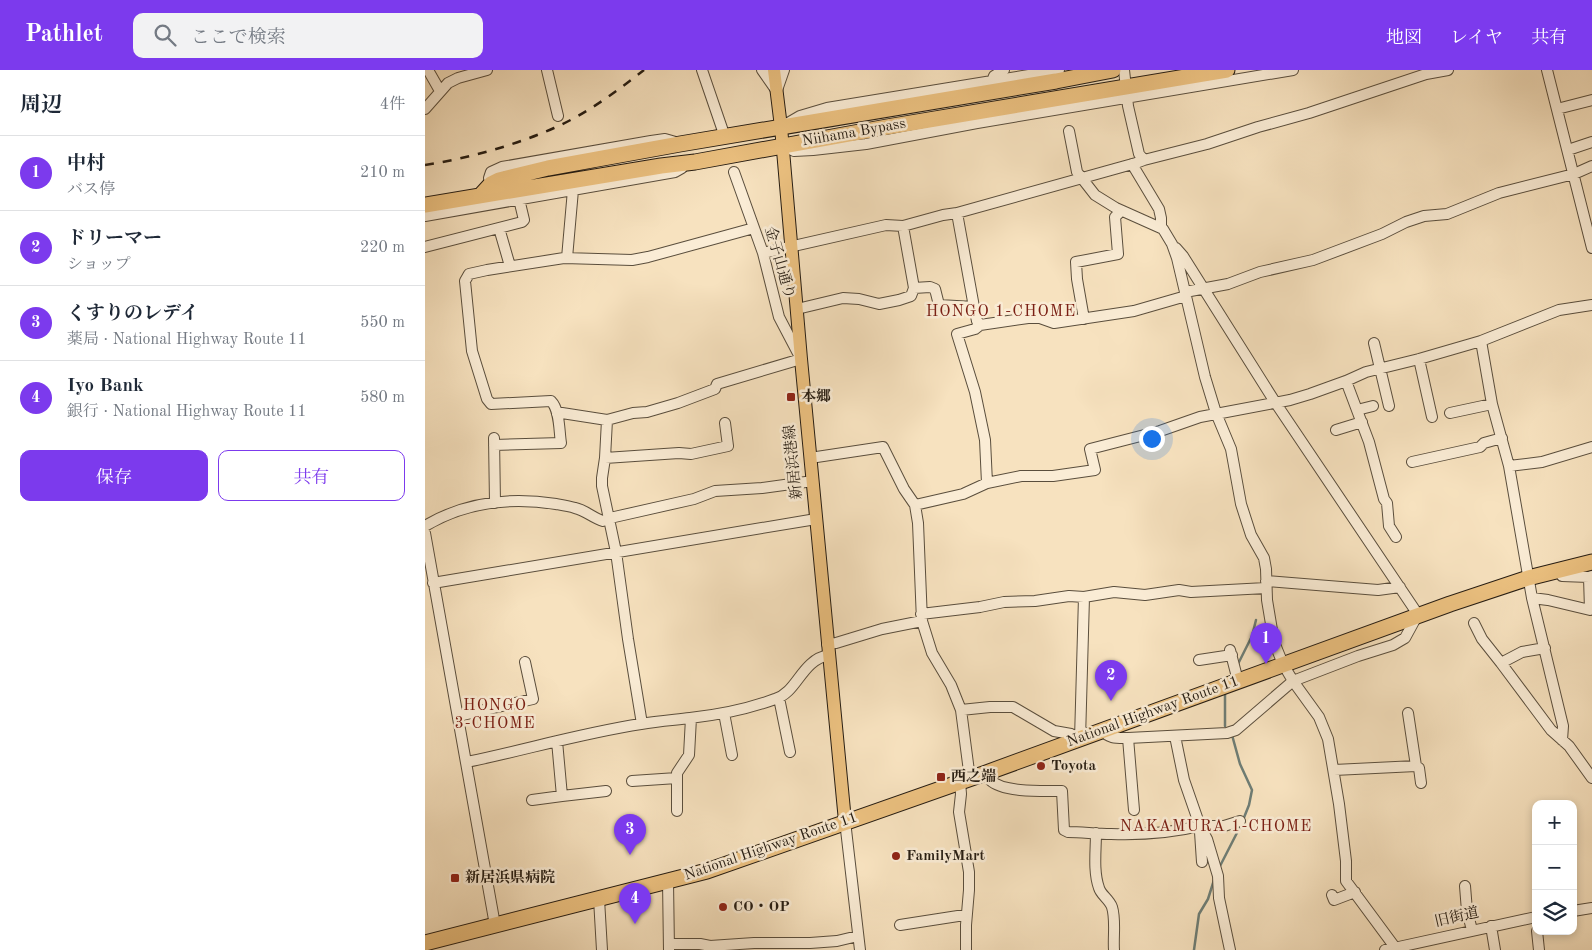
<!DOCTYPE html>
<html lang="ja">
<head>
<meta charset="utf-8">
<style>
	:root { --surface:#fff; --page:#f2f2f3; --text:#1f2937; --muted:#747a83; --line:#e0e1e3; --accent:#7c3aed }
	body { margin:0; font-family:"Old Standard TT","Noto Serif JP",serif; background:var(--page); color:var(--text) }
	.controls { position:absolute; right:15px; bottom:15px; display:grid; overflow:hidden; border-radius:10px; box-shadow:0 2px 8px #0003 }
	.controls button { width:45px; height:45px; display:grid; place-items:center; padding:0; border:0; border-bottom:1px solid var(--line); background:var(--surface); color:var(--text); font:25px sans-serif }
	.you { position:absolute; left:726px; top:368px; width:18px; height:18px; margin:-12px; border:4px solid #fff; border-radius:50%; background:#1a73e8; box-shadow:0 0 0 8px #1a73e833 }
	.badge { display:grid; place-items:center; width:32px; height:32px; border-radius:50%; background:var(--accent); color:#fff; font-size:16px; font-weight:700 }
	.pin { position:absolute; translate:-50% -41px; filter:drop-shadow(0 1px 2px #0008) }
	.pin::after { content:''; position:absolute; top:26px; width:18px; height:15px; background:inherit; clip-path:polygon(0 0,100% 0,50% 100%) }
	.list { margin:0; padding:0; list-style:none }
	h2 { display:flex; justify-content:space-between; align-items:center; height:65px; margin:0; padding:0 20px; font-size:21px }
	h2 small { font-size:16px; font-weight:400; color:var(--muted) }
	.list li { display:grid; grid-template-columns:32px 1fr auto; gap:15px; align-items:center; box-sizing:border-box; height:75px; padding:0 20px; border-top:1px solid var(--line) }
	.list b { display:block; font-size:19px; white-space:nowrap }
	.list p { margin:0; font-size:16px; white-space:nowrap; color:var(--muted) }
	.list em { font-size:16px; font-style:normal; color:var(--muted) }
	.actions { display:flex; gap:10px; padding:15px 20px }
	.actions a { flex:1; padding:11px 0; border:1px solid var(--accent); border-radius:10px; text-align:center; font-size:18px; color:var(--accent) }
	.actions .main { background:var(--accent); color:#fff }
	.icon { flex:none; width:28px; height:28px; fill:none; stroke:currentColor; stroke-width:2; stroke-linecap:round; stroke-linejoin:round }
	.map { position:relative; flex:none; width:1167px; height:880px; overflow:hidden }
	header { display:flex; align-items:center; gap:30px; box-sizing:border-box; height:70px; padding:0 25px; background:var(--accent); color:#fff }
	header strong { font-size:24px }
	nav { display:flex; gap:28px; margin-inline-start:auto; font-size:18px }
	.search { width:350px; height:45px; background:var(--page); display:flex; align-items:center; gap:12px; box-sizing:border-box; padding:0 18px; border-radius:10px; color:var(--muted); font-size:19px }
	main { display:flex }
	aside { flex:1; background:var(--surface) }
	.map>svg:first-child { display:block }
</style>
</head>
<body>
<header>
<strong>Pathlet</strong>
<div class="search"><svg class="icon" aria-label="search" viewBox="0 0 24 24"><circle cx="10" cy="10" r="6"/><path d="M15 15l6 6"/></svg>ここで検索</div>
<nav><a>地図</a><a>レイヤ</a><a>共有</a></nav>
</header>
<main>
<aside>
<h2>周辺<small>4件</small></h2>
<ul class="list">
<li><span class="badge">1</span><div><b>中村</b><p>バス停</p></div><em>210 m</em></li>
<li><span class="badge">2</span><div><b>ドリーマー</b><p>ショップ</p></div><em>220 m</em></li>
<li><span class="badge">3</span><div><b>くすりのレデイ</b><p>薬局 · National Highway Route 11</p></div><em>550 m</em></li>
<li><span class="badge">4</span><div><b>Iyo Bank</b><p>銀行 · National Highway Route 11</p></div><em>580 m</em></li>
</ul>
<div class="actions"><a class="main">保存</a><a>共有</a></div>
</aside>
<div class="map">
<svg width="1167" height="880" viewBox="0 0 1167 880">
	<rect width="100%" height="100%" fill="#f7e2bf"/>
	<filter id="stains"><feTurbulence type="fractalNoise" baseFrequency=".004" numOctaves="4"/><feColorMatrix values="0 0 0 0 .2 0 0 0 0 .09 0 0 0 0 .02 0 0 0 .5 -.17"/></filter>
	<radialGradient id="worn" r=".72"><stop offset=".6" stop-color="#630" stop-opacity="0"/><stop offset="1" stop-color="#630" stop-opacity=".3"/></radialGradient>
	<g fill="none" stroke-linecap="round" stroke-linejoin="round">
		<path stroke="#6e7d75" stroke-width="2.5" d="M 812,596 L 827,566 L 831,550
			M 800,624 L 800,656
			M 807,665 L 815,694 L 827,720 L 824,735 L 818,750
			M 794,798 L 816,755
			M 769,880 L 774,844 L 783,829 L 789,810"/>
		<g stroke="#5a4e3d" stroke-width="12">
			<path id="minor" d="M 3,0 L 15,21
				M 122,0 L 133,46
				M 277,0 L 300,67
				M 337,0 L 351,20
				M 699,0 L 703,36 L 714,84 L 719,90
				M 1122,0 L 1167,178
				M 567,11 L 634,0
				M 352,20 L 359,0
				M 0,39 L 23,13 L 33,8 L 62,0
				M 1132,39 L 1167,30
				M 363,53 L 375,46 L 402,38 L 567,11 L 569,6 L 579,0
				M 644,61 L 652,102 L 670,125 L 691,138 L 738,159 L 747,174 L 752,188 L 760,222 L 803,214 L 835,202 L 888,190 L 957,164 L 981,152 L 999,146 L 1022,144 L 1074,123 L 1149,104 L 1167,96
				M 363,78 L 369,81 L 388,80 L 441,74 L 552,53 L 868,0
				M 1143,80 L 1167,72
				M 707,94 L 734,139 L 736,148 L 736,158
				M 66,114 L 64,108 L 66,102 L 77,97 L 226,71 L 240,69 L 254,73
				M 532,143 L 549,237 L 552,251 L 555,255 L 550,259 L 532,264 L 550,322 L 560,370 L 562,413
				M 0,146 L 250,102 L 257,98
				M 74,158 L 85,196
				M 0,177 L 97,152 L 99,150 L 94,129
				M 751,178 L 758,186 L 850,332 L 994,546
				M 338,183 L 461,155 L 478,156 L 518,145 L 532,143 L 711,93 L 719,90 L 782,74 L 833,57 L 884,43 L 1001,4 L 1023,0
				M 142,188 L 148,120
				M 489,218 L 505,217 L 510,219 L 514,235 L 549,237
				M 760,222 L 780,307 L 791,343 L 806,379 L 816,434 L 826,465 L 839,488 L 841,499 L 842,530 L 849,572 L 858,594 L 868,611 L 894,647 L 903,669 L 914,734 L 921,791 L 921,811 L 972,880
				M 372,239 L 418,228 L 434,229 L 454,234 L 474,230 L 486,226 L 489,218 L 478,156
				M 659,249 L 652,209 L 651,192 L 693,184 L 690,147 L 696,141
				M 555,255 L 603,248 L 615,248 L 629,253 L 709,241 L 761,226
				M 1056,271 L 1067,334 L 1084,396 L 1107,528 L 1138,656 L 1137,670
				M 949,273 L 964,336
				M 994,289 L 1007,347
				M 921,311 L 944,372 L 959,429 L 962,433 L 964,456 L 971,467
				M 932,340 L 948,336
				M 1025,343 L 1067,334
				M 132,344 L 137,343 L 182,350 L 208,343 L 222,342 L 253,333 L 290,319 L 292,314 L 376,289 L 354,247 L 338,183 L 309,102
				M 182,350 L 180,388 L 254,383 L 266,384 L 303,376 L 300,353
				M 911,360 L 937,352
				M 69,368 L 70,433
				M 69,375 L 136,373 C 134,361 135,340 126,331 L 66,334 L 62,329 L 47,281 L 40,211 L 44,204 L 62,200 L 139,188 L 207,190 L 223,187 L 329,158
				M 180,388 L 177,408 L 177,416 L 191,482 L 203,569 L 217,654
				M 385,388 L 458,377 L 479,419 L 490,435 L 493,453 L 497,551 L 507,583 L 526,615 L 536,640 L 545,709
				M 987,392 L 1055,377 L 1059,373 L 1077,368
				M 1084,396 L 1117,392 L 1167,377
				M 490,435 L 538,424 L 562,413 L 596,406 L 628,406 L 670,400 L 665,379 L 735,361 L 775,347 L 865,330 L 885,324 L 921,311 L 941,302 L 994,289 L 1056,271 L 1134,240 L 1167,235
				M 0,456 C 40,432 86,427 131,434 C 137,435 144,436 150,438 C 160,440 168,448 178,451 L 185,448 L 269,429 L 290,421 L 337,418 L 388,411
				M 0,463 L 70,855
				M 1134,500 L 1137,506 L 1164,507
				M 841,511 L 953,520 L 975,517
				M 8,513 L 391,449
				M 1107,528 L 1123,530 L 1165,540 L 1164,507 L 1167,506
				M 496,544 L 555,537 L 579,532 L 610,531 L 644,526 L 659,527 L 689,522 L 720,525 L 754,520 L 766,522 L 841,518
				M 1049,553 L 1057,569 L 1076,593 L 1097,582 L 1120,578
				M 402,574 L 411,573 L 457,559 L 497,551
				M 805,580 L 813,611
				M 774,590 L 807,585
				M 1076,593 L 1126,660 L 1144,676 L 1167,708
				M 354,628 L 365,682
				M 536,640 L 565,637 L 588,637 L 629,661 L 646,664 L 655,669 L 659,527
				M 299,643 L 307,685
				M 983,643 L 991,696
				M 33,646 L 108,629 L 100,592
				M 677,660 C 684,669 692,668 703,668 L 802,663 L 811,660 L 868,611 L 933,586 L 968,575 L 980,568 L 992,546
				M 750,666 L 759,710 L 775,756 L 799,756 L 815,751
				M 703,668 L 709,740
				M 132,671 L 137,726 L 181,721
				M 42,692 C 100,680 157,663 216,654 C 232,651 248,650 265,648 C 293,645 323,639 350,629 C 373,622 376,590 404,585
				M 909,700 L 991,696 L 994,698 L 996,713
				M 561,703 C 562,706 563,708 565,710 C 578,723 620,721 637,721 L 639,760 L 643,762 C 657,762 671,764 686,764 C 716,765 746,763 775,756 L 782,769 L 793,806 L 794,828 L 805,880
				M 207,711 L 252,708
				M 535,712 L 536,724 L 534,742 L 544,802 L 544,820 L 541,855 L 541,880
				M 107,730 L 137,726
				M 252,741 L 252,703 L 264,685 L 266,648
				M 420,751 L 435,880
				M 775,762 L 777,792
				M 671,763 C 671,780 668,801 674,818 C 676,825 684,829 687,837 C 691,850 688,866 689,880
				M 243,811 L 244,880
				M 1040,816 L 1042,841 L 1047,860
				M 907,825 L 909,830 L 930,822
				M 174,829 L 177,880
				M 1148,841 L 1167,838
				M 475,855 L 533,846 L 541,846
				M 1066,856 L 1070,880
				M 1112,861 L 1114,880
				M 244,874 L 275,874 L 285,876 L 329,873 L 385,873 L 412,871 L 433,866
				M 960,880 L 1111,847"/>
		</g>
		<g stroke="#251c12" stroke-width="14">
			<path id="major" d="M 349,0 L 356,57 L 376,289 L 420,751"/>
		</g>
		<g stroke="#251c12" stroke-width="17">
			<path id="highway" d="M 55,126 L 66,114 L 74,110 L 123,98 L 255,74 L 631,11 L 688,0
				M 0,135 L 236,96 L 270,92 L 462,57 L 802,0
				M 0,873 L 282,801 L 561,703 L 1025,534 L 1103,508 L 1167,492"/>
		</g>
		<use href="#minor" stroke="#faecd5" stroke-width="10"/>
		<use href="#major" stroke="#ecc180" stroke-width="12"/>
		<use href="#highway" stroke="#ecc180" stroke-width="15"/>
		<path stroke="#251c12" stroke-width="2.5" stroke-dasharray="9 9" stroke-linecap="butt" d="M 0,95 C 44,88 88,76 129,58 C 161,44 191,22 219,0"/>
	</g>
	<g fill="#8f2418" stroke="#faecd5" stroke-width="2">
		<rect x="361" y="322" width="10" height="10" rx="2.5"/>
		<circle cx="616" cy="696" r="5"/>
		<rect x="511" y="702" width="10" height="10" rx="2.5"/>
		<circle cx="471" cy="786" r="5"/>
		<rect x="25" y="803" width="10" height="10" rx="2.5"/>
		<circle cx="298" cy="837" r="5"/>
	</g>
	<g text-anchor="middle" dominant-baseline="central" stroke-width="5" stroke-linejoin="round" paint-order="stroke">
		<g font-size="15" fill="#251c12" stroke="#faecd5">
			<text transform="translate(429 63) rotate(-10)">Niihama Bypass</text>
			<text transform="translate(354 193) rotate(74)">金子山通り</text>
			<text transform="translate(369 392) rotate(-96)">新居浜港線</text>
			<text transform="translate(728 642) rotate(-20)">National Highway Route 11</text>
			<text transform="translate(346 777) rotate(-19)">National Highway Route 11</text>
			<text transform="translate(1032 848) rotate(-13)">旧街道</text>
		</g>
		<g font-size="15" font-weight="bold" fill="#251c12" stroke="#faecd5" text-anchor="start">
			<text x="376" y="327">本郷</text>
			<text x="626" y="696">Toyota</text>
			<text x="526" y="707">西之端</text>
			<text x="481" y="786">FamilyMart</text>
			<text x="40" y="808">新居浜県病院</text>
			<text x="308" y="837">CO・OP</text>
		</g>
		<g font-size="16" letter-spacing="1" fill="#7a1f14" stroke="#faecd5">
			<text x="576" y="242">HONGO 1-CHOME</text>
			<text x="70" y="636">HONGO<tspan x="70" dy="18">3-CHOME</tspan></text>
			<text x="791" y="757">NAKAMURA 1-CHOME</text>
		</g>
	</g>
	<rect width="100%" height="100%" filter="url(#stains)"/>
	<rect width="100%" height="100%" fill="url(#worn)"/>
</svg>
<div class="controls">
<button>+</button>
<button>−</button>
<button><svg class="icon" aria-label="layers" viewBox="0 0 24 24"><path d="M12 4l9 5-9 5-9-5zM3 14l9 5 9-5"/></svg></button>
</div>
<div class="you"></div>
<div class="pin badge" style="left:841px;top:594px">1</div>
<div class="pin badge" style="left:686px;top:631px">2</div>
<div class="pin badge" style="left:205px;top:785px">3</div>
<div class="pin badge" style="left:210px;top:854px">4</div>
</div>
</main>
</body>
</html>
